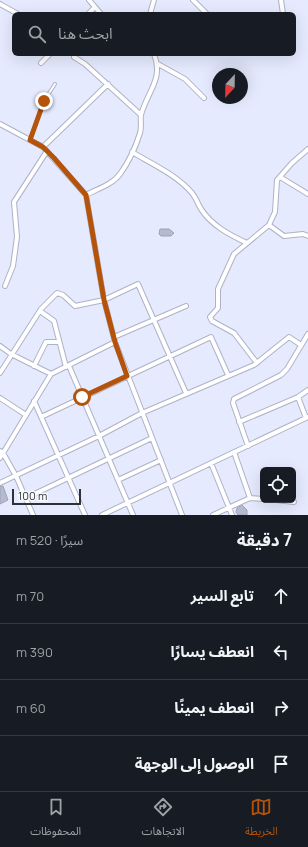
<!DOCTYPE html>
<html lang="ar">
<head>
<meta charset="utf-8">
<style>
	:root { --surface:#171b24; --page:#242831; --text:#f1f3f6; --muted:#9ea1a6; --line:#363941; --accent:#b45309 }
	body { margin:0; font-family:Manrope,"Noto Sans Arabic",sans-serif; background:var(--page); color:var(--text); direction:rtl }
	.controls { position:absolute; right:12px; bottom:12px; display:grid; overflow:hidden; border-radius:6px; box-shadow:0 4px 16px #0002 }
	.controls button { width:36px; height:36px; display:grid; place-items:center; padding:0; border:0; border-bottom:1px solid var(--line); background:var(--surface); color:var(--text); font:20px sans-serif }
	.compass { position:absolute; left:212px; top:68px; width:36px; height:36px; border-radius:50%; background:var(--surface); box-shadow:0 4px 16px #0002; rotate:202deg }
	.scale { position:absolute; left:12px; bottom:10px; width:69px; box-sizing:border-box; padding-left:4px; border:2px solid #2f3139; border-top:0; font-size:11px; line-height:14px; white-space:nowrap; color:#2f3139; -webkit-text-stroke:3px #f6f8fc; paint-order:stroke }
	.stop { position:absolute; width:12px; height:12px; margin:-9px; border:3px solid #b45309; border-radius:50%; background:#fff }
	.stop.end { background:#b45309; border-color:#fff; box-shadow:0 1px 4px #0008 }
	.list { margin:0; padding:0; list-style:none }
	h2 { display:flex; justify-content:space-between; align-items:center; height:52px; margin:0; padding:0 16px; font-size:17px }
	h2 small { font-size:13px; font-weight:400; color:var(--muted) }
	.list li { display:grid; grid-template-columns:26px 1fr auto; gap:12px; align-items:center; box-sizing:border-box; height:56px; padding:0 16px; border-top:1px solid var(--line) }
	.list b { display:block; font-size:15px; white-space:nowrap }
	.list em { font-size:13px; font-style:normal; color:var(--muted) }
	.icon { flex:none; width:22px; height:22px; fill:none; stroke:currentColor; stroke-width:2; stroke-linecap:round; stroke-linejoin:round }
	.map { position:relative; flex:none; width:308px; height:515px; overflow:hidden; direction:ltr }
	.search { position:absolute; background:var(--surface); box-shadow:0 4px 16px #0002; left:12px; right:12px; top:12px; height:44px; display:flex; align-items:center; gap:10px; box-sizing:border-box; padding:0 14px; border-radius:6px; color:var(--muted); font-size:15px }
	.sheet { height:276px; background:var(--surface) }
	nav { display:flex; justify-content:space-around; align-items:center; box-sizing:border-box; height:56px; border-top:1px solid var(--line); background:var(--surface); font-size:11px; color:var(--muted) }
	nav a { display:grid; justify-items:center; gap:2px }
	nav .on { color:var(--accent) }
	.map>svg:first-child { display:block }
</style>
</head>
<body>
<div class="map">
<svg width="308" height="515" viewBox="0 0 308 515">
	<rect width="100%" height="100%" fill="#e5eafe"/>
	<path fill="#b5bace" stroke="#9ea3b6" d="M 160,229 L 169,229 L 174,233 L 171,236 L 161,236 L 159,234 Z
		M 0,486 L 3,486 L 8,500 L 0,504 Z
		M 242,505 L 247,510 L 247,515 L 238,515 L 236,512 L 237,508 Z"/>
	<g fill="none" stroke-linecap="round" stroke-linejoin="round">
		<g stroke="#aeb2c6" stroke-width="4">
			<path id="service" d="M 30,140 L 44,101 L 55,84"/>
		</g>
		<g stroke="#aeb2c6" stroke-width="6">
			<path id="minor" d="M 89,0 L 101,14
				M 193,0 L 207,14
				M 281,0 L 283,14
				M 0,4 L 18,14
				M 88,14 L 95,7
				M 150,14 L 154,0
				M 74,57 L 85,64 L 141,115
				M 41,63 L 50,54
				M 158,64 L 185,79 L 204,98
				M 0,124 L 43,147 L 86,195 L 104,300 L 115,342 L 182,515
				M 43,147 L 108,84
				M 132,152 C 152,164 177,175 192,193 C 196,198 198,204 201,209 C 212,226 230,235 247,243
				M 280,177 L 308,194
				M 86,195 C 97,189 112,185 120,174 C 128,163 136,146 140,133 C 142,127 140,120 141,115 C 147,92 164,79 154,54
				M 269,225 L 284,236 L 303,234 L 308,236
				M 5,286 L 13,266 L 17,237 L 14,202 L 47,151
				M 40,311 L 54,321 L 66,367
				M 114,337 L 186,306
				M 0,346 L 11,354 L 51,374
				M 257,363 L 234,333 L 212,321 L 210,317 L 218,308 L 218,289 L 234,254 L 269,225 L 275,212 L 277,180 L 292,163 L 308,149
				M 34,366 L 46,342 L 59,342
				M 69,366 L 133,515
				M 0,373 L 41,309 L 57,293 L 63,295 L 75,306 L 104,300 L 138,284 L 186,393
				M 298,397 L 306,418
				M 0,398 L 26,415
				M 34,401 L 85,515
				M 41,417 L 211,337 L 228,375
				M 239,422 L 298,397 L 308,390
				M 248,446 L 233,403 L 234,399 L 281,375 L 287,369 L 308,334
				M 0,451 L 3,453 L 16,476 L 33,515
				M 234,452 L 250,498
				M 0,458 L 51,374 L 115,342
				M 211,463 L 232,515
				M 118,480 L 161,460
				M 0,483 L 99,436 L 142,413 L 254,365 L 289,337 L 301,345
				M 26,498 L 152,438
				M 276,500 L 294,502
				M 102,515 L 308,417
				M 213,515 L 250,498 L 263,499"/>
		</g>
		<use href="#service" stroke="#fff" stroke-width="2"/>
		<use href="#minor" stroke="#fff" stroke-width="4"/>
	</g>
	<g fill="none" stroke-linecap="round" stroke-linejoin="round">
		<path stroke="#b45309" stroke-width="5" d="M 44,101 L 30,140 L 43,147 L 54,158 L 86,195 L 104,300 L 115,342 L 127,376 L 82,397"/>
	</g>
</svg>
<div class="controls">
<button><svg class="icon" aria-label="locate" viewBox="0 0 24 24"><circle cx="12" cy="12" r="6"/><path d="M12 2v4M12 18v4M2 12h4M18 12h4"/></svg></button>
</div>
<svg class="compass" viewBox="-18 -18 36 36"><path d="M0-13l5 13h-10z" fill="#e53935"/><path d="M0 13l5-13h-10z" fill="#9ea1a6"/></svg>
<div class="scale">100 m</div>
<div class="stop" style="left:82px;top:397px"></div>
<div class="stop end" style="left:44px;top:101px"></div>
<div class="search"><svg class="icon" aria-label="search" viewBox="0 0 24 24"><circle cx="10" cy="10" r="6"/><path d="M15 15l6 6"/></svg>ابحث هنا</div>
</div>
<section class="sheet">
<h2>7 دقيقة<small>سيرًا · 520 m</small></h2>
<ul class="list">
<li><svg class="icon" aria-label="ahead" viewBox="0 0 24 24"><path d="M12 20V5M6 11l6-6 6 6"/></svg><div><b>تابع السير</b></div><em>70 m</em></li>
<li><svg class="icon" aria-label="left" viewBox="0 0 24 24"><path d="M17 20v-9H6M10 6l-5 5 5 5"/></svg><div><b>انعطف يسارًا</b></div><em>390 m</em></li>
<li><svg class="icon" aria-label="right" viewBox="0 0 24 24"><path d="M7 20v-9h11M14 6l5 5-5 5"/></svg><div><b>انعطف يمينًا</b></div><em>60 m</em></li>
<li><svg class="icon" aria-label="arrive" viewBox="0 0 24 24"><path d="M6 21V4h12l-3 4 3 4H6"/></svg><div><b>الوصول إلى الوجهة</b></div></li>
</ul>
</section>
<nav>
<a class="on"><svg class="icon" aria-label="map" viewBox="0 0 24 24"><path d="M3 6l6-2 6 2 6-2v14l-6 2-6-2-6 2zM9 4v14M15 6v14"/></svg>الخريطة</a>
<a><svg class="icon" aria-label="directions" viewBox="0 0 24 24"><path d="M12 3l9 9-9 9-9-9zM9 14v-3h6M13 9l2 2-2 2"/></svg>الاتجاهات</a>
<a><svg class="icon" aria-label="saved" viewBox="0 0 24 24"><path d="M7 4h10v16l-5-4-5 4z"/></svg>المحفوظات</a>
</nav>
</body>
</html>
